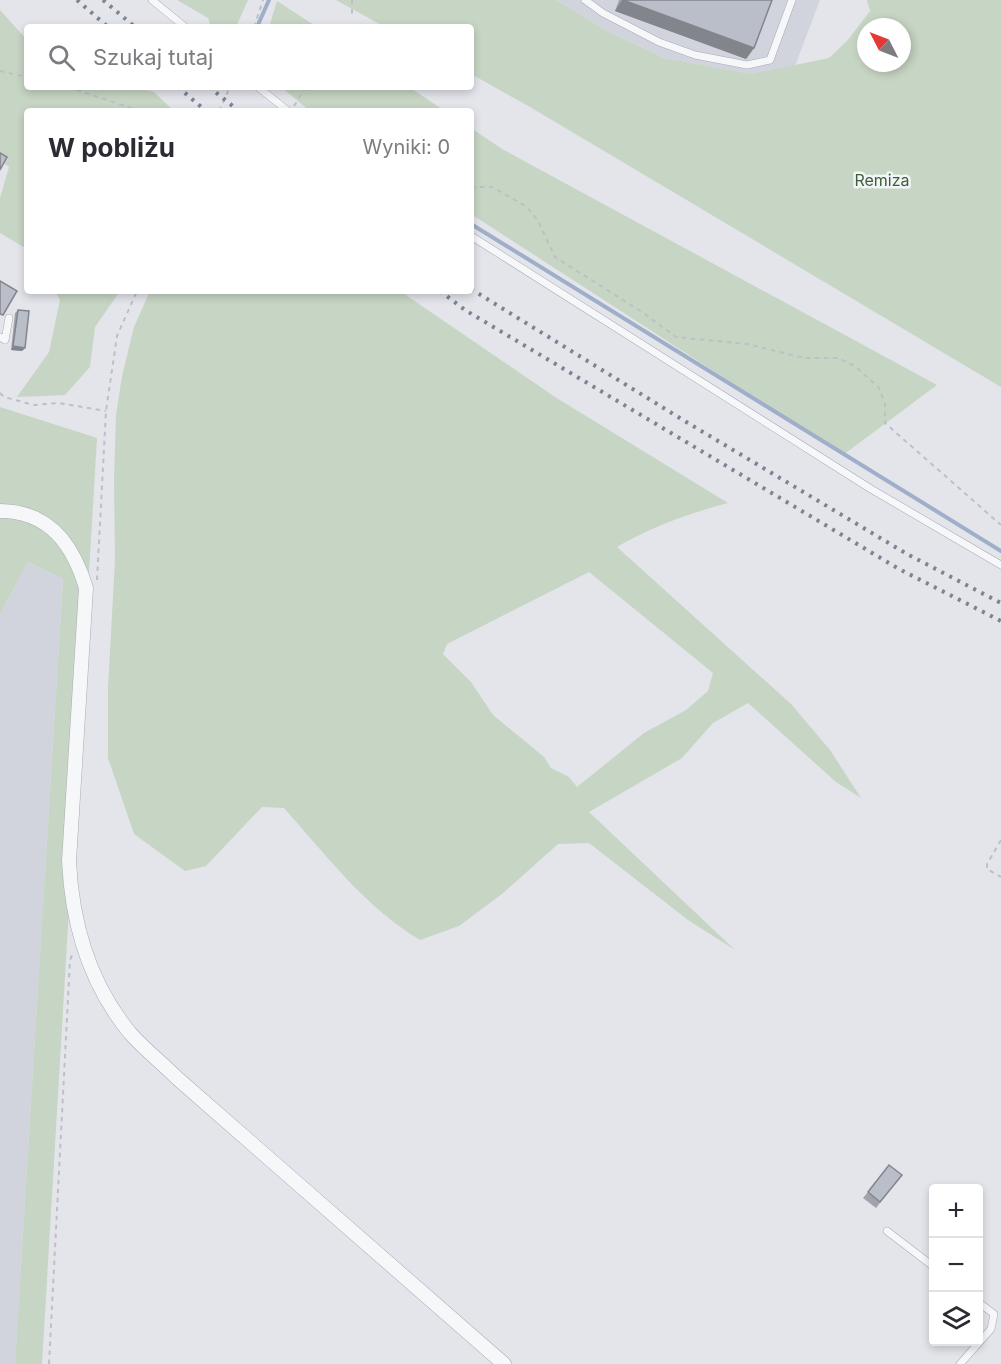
<!DOCTYPE html>
<html lang="pl">
<head>
<meta charset="utf-8">
<style>
	:root { --surface:#fff; --page:#f7f7f7; --text:#2b2b33; --muted:#7c7c81; --line:#e1e1e2 }
	body { margin:0; font-family:Inter,sans-serif; background:var(--page); color:var(--text) }
	.controls { position:absolute; right:18px; bottom:18px; display:grid; overflow:hidden; border-radius:6px; box-shadow:0 3px 9px #0003 }
	.controls button { width:54px; height:54px; display:grid; place-items:center; padding:0; border:0; border-bottom:2px solid var(--line); background:var(--surface); color:var(--text); font:30px sans-serif }
	.compass { position:absolute; left:857px; top:18px; width:54px; height:54px; border-radius:50%; background:var(--surface); box-shadow:0 3px 9px #0003; rotate:312deg }
	.list { margin:0; padding:0; list-style:none }
	h2 { display:flex; justify-content:space-between; align-items:center; height:78px; margin:0; padding:0 24px; font-size:26px }
	h2 small { font-size:20px; font-weight:400; color:var(--muted) }
	.icon { flex:none; width:33px; height:33px; fill:none; stroke:currentColor; stroke-width:2; stroke-linecap:round; stroke-linejoin:round }
	.map { position:relative; flex:none; width:1001px; height:1364px; overflow:hidden }
	.search { position:absolute; background:var(--surface); box-shadow:0 3px 9px #0003; left:24px; top:24px; width:450px; height:66px; display:flex; align-items:center; gap:15px; box-sizing:border-box; padding:0 21px; border-radius:6px; color:var(--muted); font-size:22px }
	.panel { position:absolute; background:var(--surface); box-shadow:0 3px 9px #0003; left:24px; top:108px; width:450px; height:186px; border-radius:6px }
	.map>svg:first-child { display:block }
</style>
</head>
<body>
<div class="map">
<svg width="1001" height="1364" viewBox="0 0 1001 1364">
	<rect width="100%" height="100%" fill="#e3e5eb"/>
	<path fill="#d1d4dd" d="M 556,0 L 820,0 L 795,66 L 751,74 L 664,58 L 607,31 Z
		M 28,562 L 63,579 L 15,1364 L 0,1364 L 0,614 Z"/>
	<path fill="#c7d5c4" fill-rule="evenodd" d="M 177,0 L 248,0 L 236,27 L 211,27 L 208,18 Z
		M 336,0 L 556,0 L 607,31 L 664,58 L 751,74 L 829,58 L 847,41 L 870,11 L 867,0 L 1001,0 L 1001,387 L 530,107 L 471,74 L 471,27 L 385,27 ZM 866,27 L 902,27 L 902,63 L 866,63 Z
		M 277,1 L 317,27 L 269,27 Z
		M 0,10 L 27,40 L 27,87 L 130,87 L 154,92 L 174,111 L 27,111 L 27,249 L 0,233 L 0,198 L 9,167 L 0,161 Z
		M 281,87 L 409,87 L 445,111 L 310,111 Z
		M 471,128 L 502,149 L 937,385 L 843,455 L 471,214 Z
		M 55,291 L 120,291 L 95,327 L 90,367 L 65,395 L 17,397 L 49,352 L 60,300 Z
		M 150,291 L 400,291 L 555,397 L 728,503 C 690,513 651,527 617,547 L 791,704 L 830,750 L 861,798 L 836,782 L 748,703 L 713,723 L 682,758 L 589,812 L 735,950 L 688,920 L 589,843 L 558,844 L 502,894 L 459,926 L 420,940 C 366,908 326,855 284,808 L 262,807 L 206,866 L 185,871 L 134,834 L 108,758 L 108,688 L 115,560 L 114,480 L 116,415 L 122,376 L 134,327 ZM 589,572 L 713,673 L 708,691 L 686,710 L 644,733 L 577,787 L 569,777 L 551,768 L 544,757 L 493,715 L 471,682 L 443,654 L 447,644 Z
		M 0,407 L 97,438 L 42,1364 L 15,1364 L 63,579 L 28,562 L 0,614 Z"/>
	<g fill="none" stroke-linecap="round" stroke-linejoin="round">
		<path stroke="#9fafca" stroke-width="4" d="M 257,27 L 269,0
			M 471,224 L 1001,551"/>
		<g stroke="#a8abb5" stroke-width="8">
			<path id="service" d="M 152,0 L 185,27
				M 585,0 L 603,13 L 659,42 L 695,55 L 747,65 L 770,60 L 792,0
				M 258,87 L 288,111
				M 471,236 L 871,489 L 1001,565
				M 0,337 L 5,340 L 9,318
				M 887,1231 L 934,1267
				M 960,1364 L 991,1329 L 994,1314 L 978,1302"/>
		</g>
		<g stroke="#a8abb5" stroke-width="15">
			<path id="minor" d="M 0,511 C 49,511 73,544 86,588 L 69,861 C 72,925 89,983 130,1033 C 144,1049 162,1063 177,1078 L 504,1364"/>
		</g>
		<path stroke="#bdc0c6" stroke-width="2" stroke-dasharray="4.5 4.5" stroke-linecap="butt" d="M 352,0 L 352,15
			M 254,27 L 263,0
			M 0,71 L 27,77
			M 68,87 L 140,111
			M 294,106 L 306,87
			M 219,111 L 230,87
			M 471,187 L 492,187 L 527,207 L 538,221 L 555,257 L 642,312 L 676,337 L 747,344 L 804,358 L 838,358 L 855,366 L 879,388 L 885,404 L 885,423 L 1001,525
			M 0,393 L 4,397 L 34,405 L 59,403 L 106,411
			M 97,580 L 106,411 L 117,336 L 137,291
			M 1001,840 L 987,864 L 987,869 L 1001,877
			M 49,1364 L 70,960 L 73,953"/>
		<use href="#service" stroke="#f6f7f9" stroke-width="7"/>
		<use href="#minor" stroke="#f6f7f9" stroke-width="14"/>
		<path stroke="#7c8395" stroke-width="4" stroke-dasharray="3 6" stroke-linecap="butt" d="M 77,0 L 108,27
			M 103,0 L 135,27
			M 178,87 L 206,111
			M 209,87 L 239,111
			M 471,289 L 683,420 L 907,554 L 1001,603
			M 440,291 L 465,310 L 899,569 L 1001,621"/>
	</g>
	<path fill="#a0a3ac" d="M 619,0 L 772,0 L 754,48 L 746,59 L 615,11 Z
		M 18,310 L 25,348 L 22,351 L 11,350 L 15,313 Z
		M 897,1181 L 876,1208 L 863,1198 L 868,1192 Z"/>
	<path fill="#82858c" d="M 622,0 L 754,48 L 746,59 L 615,11 Z
		M 13,346 L 25,348 L 22,351 L 11,350 Z"/>
	<path fill="#babec8" stroke="#82858c" stroke-width="1.5" d="M 623,0 L 772,0 L 754,48 Z
		M 0,153 L 7,157 L 0,170 Z
		M 0,281 L 17,291 L 3,315 L 0,314 Z
		M 18,310 L 29,311 L 25,348 L 13,346 Z
		M 889,1165 L 902,1175 L 880,1202 L 868,1192 Z"/>
	<g text-anchor="middle" dominant-baseline="central" stroke-width="5" stroke-linejoin="round" paint-order="stroke">
		<g font-size="16" fill="#3c5f38" stroke="#f3f5f8">
			<text x="882" y="180">Remiza</text>
		</g>
	</g>
</svg>
<div class="controls">
<button>+</button>
<button>−</button>
<button><svg class="icon" aria-label="layers" viewBox="0 0 24 24"><path d="M12 4l9 5-9 5-9-5zM3 14l9 5 9-5"/></svg></button>
</div>
<svg class="compass" viewBox="-18 -18 36 36"><path d="M0-13l5 13h-10z" fill="#e53935"/><path d="M0 13l5-13h-10z" fill="#7c7c81"/></svg>
<div class="search"><svg class="icon" aria-label="search" viewBox="0 0 24 24"><circle cx="10" cy="10" r="6"/><path d="M15 15l6 6"/></svg>Szukaj tutaj</div>
<section class="panel">
<h2>W pobliżu<small>Wyniki: 0</small></h2>
<ul class="list">
</ul>
</section>
</div>
</body>
</html>
